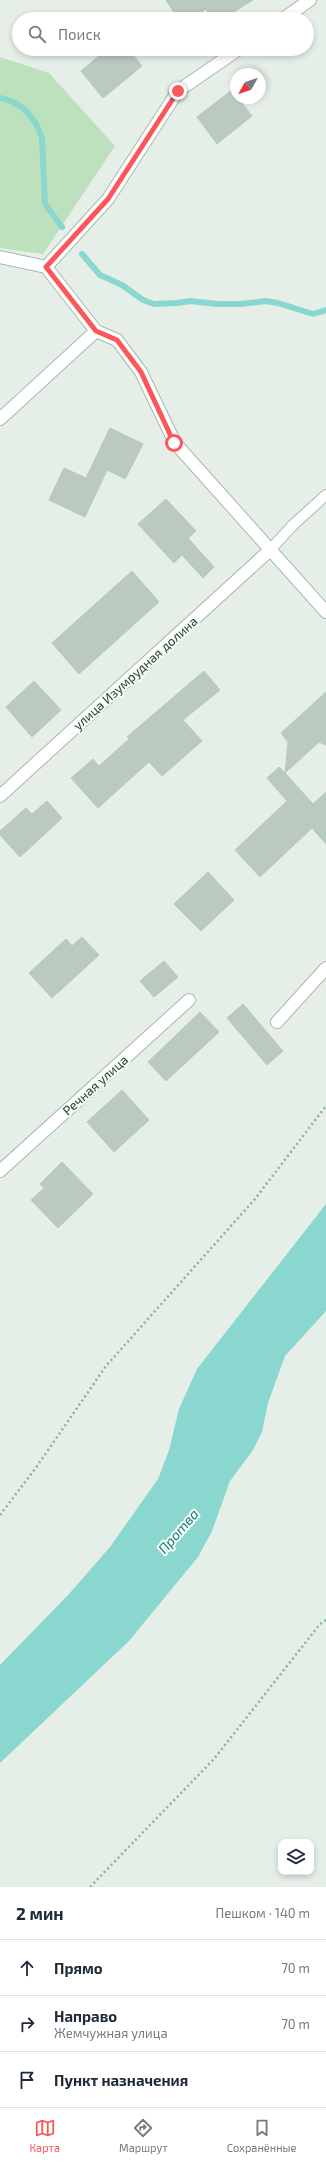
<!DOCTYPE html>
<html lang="ru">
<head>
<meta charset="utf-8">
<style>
	:root { --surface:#fff; --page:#f2f2f3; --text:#1f2937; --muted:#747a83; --line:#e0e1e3; --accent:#fb575a }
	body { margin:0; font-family:"Exo 2",sans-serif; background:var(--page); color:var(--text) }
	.controls { position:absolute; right:12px; bottom:12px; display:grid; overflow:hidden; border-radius:8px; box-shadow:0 2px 6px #0003 }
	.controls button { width:36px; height:36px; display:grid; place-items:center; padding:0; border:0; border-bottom:1px solid var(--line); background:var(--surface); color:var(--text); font:20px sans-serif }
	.compass { position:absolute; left:230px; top:68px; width:36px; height:36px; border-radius:50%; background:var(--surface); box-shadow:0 2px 6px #0003; rotate:230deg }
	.stop { position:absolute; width:12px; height:12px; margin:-9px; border:3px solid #fb575a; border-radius:50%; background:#fff }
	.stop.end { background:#fb575a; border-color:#fff; box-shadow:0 1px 4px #0008 }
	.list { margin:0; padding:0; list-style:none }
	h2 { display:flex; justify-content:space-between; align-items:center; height:52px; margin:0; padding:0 16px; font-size:17px }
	h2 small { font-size:13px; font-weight:400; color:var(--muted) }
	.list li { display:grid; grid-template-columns:26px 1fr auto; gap:12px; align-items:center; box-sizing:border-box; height:56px; padding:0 16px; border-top:1px solid var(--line) }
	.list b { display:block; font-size:15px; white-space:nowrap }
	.list p { margin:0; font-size:13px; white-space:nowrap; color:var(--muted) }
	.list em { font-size:13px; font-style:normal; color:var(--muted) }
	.icon { flex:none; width:22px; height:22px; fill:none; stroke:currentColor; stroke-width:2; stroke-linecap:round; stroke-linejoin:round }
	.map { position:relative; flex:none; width:326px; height:1887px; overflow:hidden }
	.search { position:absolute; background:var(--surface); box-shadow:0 2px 6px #0003; left:12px; right:12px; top:12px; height:44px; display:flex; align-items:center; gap:10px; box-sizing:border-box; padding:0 14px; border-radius:22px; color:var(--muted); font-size:15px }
	.sheet { height:220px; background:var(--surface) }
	nav { display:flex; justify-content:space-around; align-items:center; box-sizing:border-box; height:56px; border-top:1px solid var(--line); background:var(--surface); font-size:11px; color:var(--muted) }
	nav a { display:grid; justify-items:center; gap:2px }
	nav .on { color:var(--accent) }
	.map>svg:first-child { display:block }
</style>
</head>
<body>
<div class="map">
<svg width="326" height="1887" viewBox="0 0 326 1887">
	<rect width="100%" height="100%" fill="#e5efe8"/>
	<path fill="#bde1bd" d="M 0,57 L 49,73 L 115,146 L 43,254 L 0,248 Z"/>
	<path fill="#8ad7cf" d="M 326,1204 L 326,1311 L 285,1356 L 268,1403 L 262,1432 L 253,1450 L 230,1481 L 212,1531 L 198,1557 L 129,1641 L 0,1763 L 0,1665 L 69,1594 L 110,1547 L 158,1479 L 169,1450 L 179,1409 L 197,1369 Z"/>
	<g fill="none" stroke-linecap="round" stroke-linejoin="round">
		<path stroke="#8ad7cf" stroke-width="6" d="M 0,98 C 22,102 35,117 42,138 L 45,204 L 62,227
			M 82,254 L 100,275 L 122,285 L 143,300 L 154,304 L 177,303 L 190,301 L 217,304 L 241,304 L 266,301 L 278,303 L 313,314 L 326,310"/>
	</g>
	<path fill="#bacac0" stroke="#b6c9bd" d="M 166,0 L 253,0 L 222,19 L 212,19 L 206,9 L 191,19 L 178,19 Z
		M 107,49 L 128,49 L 142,66 L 103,98 L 81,71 Z
		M 232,90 L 252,116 L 217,144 L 197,117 Z
		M 110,428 L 143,444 L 125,479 L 107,470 L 85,517 L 49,500 L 64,468 L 86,478 Z
		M 166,499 L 196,531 L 188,538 L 214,567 L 203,578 L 182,555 L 174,563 L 138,524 Z
		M 132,571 L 159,602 L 79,674 L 52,643 Z
		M 204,671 L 220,690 L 183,720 L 202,741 L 162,776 L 149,762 L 98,808 L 71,778 L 93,759 L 99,766 L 129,739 L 127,737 Z
		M 34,681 L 61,710 L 32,737 L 6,707 Z
		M 326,692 L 326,745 L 319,742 L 285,773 L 313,804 L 326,792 L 326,844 L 312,828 L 260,877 L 235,850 L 287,801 L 267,778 L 279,767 L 285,773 L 288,742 L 281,733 Z
		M 47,801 L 62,818 L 20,857 L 0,835 L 0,831 L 26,808 L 32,814 Z
		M 208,872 L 234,900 L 201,931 L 174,904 Z
		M 82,937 L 99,955 L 52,998 L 29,973 L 66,939 L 72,946 Z
		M 164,961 L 178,977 L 154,997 L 140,981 Z
		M 243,1004 L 283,1051 L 267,1065 L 227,1018 Z
		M 200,1012 L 219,1032 L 166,1081 L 148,1062 Z
		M 122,1090 L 149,1120 L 114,1152 L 87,1122 Z
		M 62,1162 L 93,1194 L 58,1228 L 31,1200 L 44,1188 L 40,1184 Z"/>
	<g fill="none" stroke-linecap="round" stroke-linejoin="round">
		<g stroke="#a7b8ad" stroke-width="12">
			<path id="service" d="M 270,550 L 293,525 L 326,495"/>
		</g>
		<g stroke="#a7b8ad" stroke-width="14">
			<path id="minor" d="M 283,19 L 310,0
				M 0,257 L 46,267
				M 46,267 L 96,331 L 117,340 L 141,372 L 175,443 L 326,612
				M 46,267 L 108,199 L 178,91 L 239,49
				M 0,419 L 96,331
				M 0,796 L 270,550
				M 277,1022 L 326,968
				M 0,1171 L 189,1000"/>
		</g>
		<path stroke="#83b598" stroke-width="2.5" stroke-dasharray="2 3" stroke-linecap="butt" d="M 0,1515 L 35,1469 L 106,1366 L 255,1199 L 326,1106
			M 90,1887 L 214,1759 L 320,1624 L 326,1620"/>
		<use href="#service" stroke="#fff" stroke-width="10"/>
		<use href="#minor" stroke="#fff" stroke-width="12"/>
	</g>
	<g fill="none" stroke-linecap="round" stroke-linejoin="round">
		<path stroke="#fb575a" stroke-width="5" d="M 174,443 L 141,372 L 117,340 L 96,331 L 46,267 L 108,199 L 178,91"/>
	</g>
	<g text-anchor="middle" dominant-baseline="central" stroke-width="4" stroke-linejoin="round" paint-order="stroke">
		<g font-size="13" fill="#224231" stroke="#f6fbf7">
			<text transform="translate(135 673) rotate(-42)">улица Изумрудная долина</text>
			<text transform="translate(95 1085) rotate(-42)">Речная улица</text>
		</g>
		<g font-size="14" font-style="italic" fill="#177d74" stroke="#f6fbf7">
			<text transform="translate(178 1531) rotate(-49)">Протва</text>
		</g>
	</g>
</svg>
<div class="controls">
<button><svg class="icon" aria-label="layers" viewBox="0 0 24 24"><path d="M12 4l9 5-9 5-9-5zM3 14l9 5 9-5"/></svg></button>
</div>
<svg class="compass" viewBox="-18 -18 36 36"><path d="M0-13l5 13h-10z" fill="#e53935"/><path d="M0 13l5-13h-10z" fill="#747a83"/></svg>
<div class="stop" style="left:174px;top:443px"></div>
<div class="stop end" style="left:178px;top:91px"></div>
<div class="search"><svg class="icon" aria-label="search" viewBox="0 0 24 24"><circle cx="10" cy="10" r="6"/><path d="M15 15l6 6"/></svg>Поиск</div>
</div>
<section class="sheet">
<h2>2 мин<small>Пешком · 140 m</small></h2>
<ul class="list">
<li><svg class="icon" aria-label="ahead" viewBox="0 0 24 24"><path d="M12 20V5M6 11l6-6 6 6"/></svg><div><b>Прямо</b></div><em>70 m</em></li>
<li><svg class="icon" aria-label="right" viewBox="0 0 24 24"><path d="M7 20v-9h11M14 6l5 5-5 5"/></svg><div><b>Направо</b><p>Жемчужная улица</p></div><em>70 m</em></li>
<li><svg class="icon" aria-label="arrive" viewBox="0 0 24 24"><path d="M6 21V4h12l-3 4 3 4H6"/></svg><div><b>Пункт назначения</b></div></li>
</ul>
</section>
<nav>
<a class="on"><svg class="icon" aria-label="map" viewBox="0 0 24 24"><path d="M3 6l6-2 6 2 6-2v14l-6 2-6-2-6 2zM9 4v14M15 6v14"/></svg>Карта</a>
<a><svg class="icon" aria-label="directions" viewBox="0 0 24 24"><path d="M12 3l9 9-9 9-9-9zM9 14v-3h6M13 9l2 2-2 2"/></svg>Маршрут</a>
<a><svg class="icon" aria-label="saved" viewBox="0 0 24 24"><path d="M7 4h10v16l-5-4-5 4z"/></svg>Сохранённые</a>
</nav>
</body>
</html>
